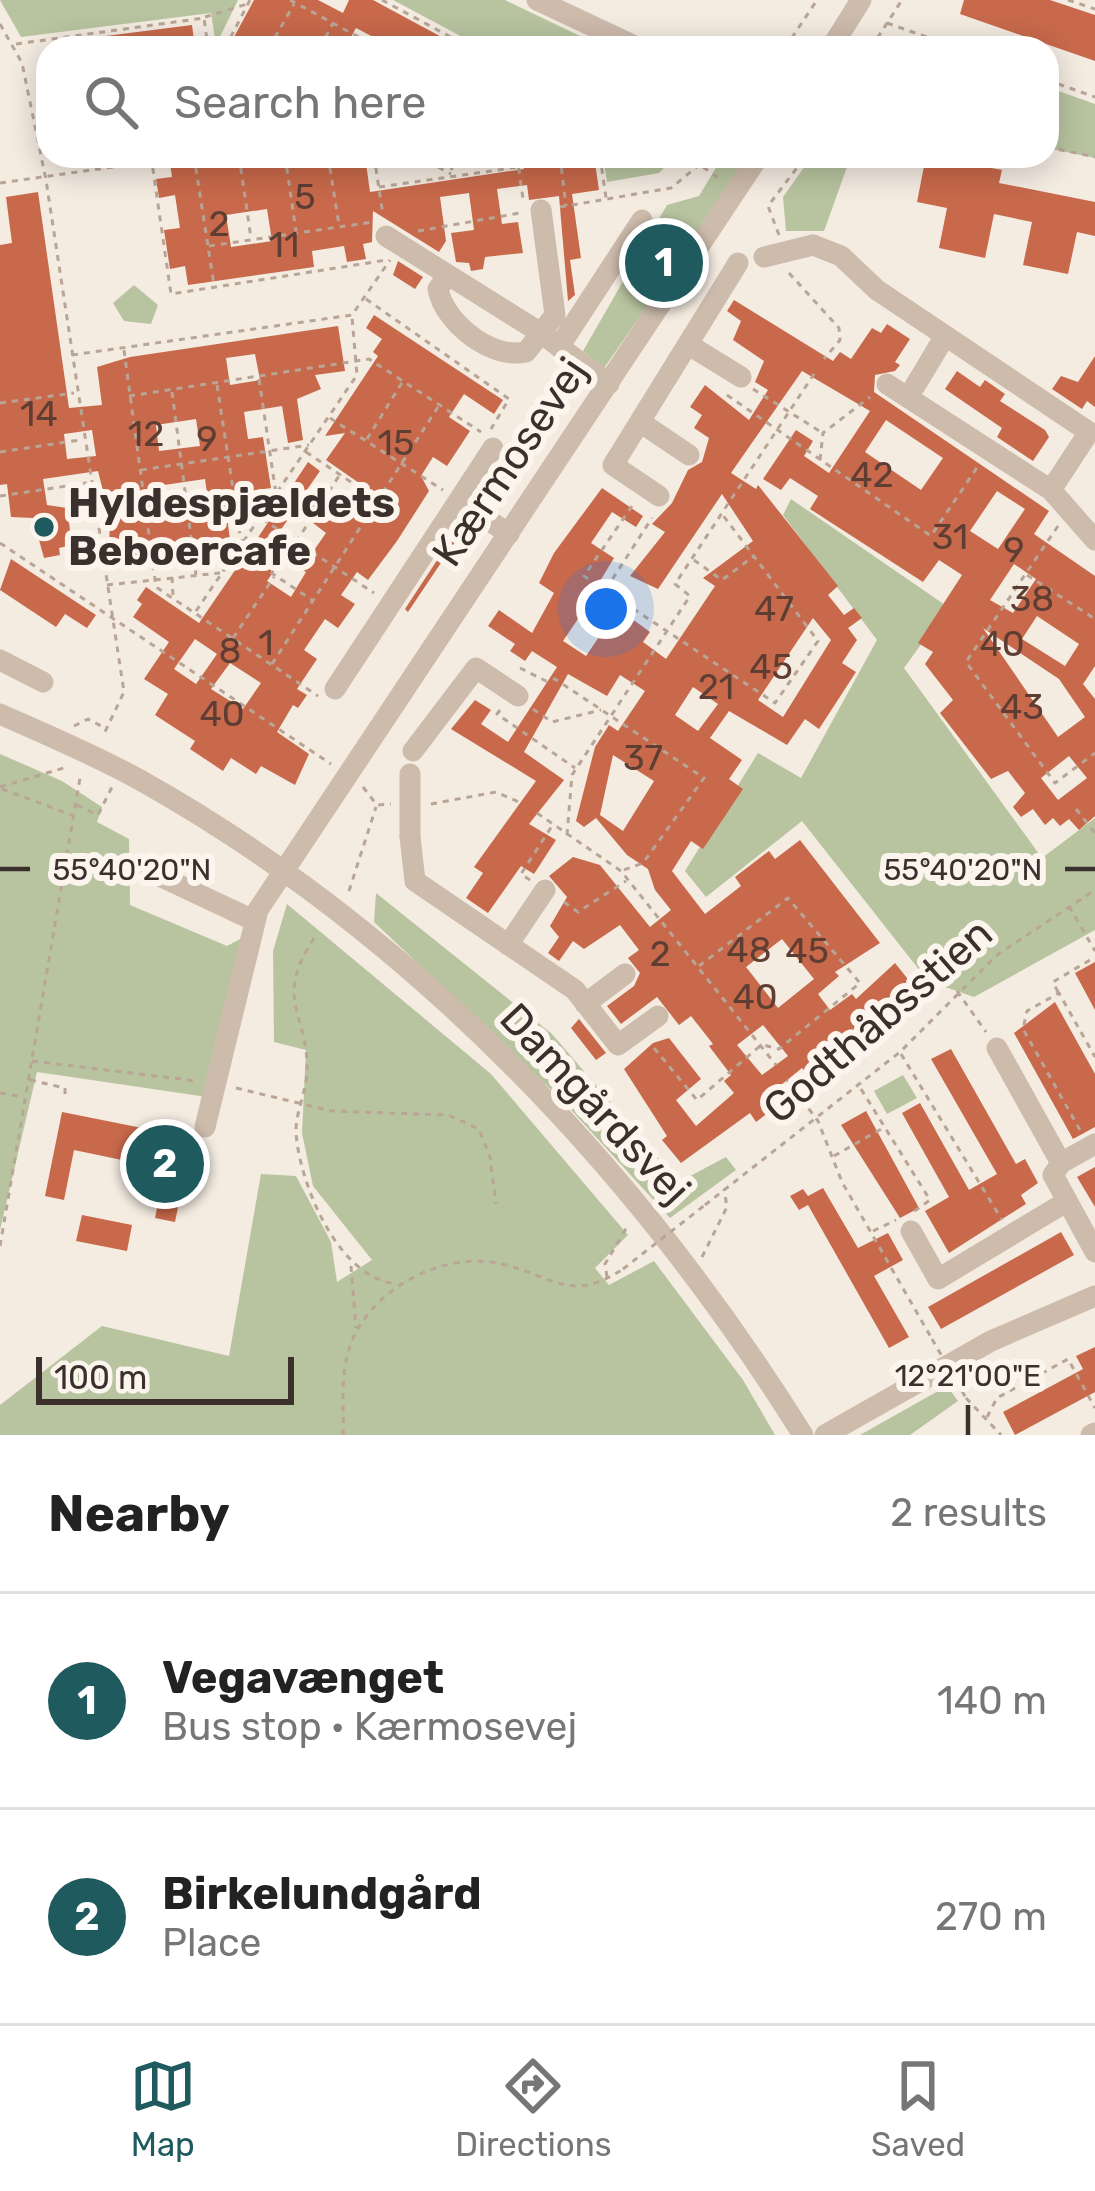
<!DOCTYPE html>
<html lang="en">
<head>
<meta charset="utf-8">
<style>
	:root { --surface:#fff; --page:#f2f2f2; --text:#222; --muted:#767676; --line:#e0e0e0; --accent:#1f5a5e }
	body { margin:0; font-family:Rubik,sans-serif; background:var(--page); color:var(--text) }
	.scale { position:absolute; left:36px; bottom:30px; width:258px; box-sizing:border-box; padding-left:12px; border:6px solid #3b302b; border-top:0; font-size:33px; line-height:42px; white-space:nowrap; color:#3b302b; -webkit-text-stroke:9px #fbf5ee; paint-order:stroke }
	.you { position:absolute; left:606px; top:609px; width:42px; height:42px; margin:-30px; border:9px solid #fff; border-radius:50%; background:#1a73e8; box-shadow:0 0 0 18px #1a73e833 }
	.badge { display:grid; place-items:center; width:78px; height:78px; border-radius:50%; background:var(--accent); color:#fff; font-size:39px; font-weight:700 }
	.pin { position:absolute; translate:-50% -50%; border:6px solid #fff; box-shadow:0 3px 12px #0006 }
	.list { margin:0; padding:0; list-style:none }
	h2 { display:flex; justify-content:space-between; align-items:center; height:156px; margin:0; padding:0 48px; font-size:51px }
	h2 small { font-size:39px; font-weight:400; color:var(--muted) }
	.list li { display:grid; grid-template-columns:78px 1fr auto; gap:36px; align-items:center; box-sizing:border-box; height:216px; padding:0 48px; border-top:3px solid var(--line) }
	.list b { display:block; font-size:45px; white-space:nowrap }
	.list p { margin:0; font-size:39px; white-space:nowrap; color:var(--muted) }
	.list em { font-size:39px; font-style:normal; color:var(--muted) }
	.icon { flex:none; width:66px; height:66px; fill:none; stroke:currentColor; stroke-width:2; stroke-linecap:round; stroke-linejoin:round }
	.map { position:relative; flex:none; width:1095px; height:1435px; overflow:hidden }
	.search { position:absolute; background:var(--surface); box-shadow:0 6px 30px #0003; left:36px; right:36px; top:36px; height:132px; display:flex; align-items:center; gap:30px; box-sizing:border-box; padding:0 42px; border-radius:36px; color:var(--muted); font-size:45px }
	.sheet { height:588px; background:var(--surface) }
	nav { display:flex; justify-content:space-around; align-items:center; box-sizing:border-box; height:168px; border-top:3px solid var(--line); background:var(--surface); font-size:33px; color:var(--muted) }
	nav a { display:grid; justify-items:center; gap:6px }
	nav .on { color:var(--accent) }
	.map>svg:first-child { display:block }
</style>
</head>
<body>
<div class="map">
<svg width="1095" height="1435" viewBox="0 0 1095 1435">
	<rect width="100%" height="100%" fill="#f4ebe1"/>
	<path fill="#b8c4a0" d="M 0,0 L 238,0 L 216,45 L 211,13 L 21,37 Z
		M 393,0 L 505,0 L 605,48 L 483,48 Z
		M 1047,87 L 1095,104 L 1095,158 L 1047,148 Z
		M 603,156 L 675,156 L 659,173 L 607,182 Z
		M 723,156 L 752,156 L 604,368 L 583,351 L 667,205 L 699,196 Z
		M 812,156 L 851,156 L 824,231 L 786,231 L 783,197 Z
		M 134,285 L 158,305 L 151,324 L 124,321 L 113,303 Z
		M 791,499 L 948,607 L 904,668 L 1042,858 L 1095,818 L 1095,930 L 974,997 L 928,981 L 802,821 L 706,897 L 685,871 L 758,753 L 801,778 L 877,640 L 783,515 Z
		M 0,754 L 62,781 L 102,807 L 97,822 L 129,839 L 130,905 L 227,946 L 244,937 L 207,1097 L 37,1072 L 0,1230 Z
		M 376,893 L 552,1034 L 679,1182 L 726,1157 L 736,1170 L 670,1218 L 562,1100 L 374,922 Z
		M 287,904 L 491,1074 L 628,1235 L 595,1268 L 609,1285 L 654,1261 L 743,1380 L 775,1435 L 0,1435 L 0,1405 L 102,1326 L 229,1356 L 261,1174 L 296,1176 L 331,1242 L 337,1282 L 372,1260 L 313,1186 L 302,1133 L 306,1050 L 274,1042 L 273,951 Z
		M 903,1075 L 917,1098 L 887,1114 L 874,1091 Z
		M 947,1386 L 958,1401 L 910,1435 L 860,1435 Z"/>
	<path fill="#c8694b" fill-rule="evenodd" d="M 254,0 L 318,0 L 343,13 L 349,0 L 373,0 L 462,48 L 394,48 L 356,28 L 345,48 L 254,48 L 234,37 Z
		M 964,0 L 1050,0 L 1095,15 L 1095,61 L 960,14 Z
		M 192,25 L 194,40 L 83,48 L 82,39 Z
		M 217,156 L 365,156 L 370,192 L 524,169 L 523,159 L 594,156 L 599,190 L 572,194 L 581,258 L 570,260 L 575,295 L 568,301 L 559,196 L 529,200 L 527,185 L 497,189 L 502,224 L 518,222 L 523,253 L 485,257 L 483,269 L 471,271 L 469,263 L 456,262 L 451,233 L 474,230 L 469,193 L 440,197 L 446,241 L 439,252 L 373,211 L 372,242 L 363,244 L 366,259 L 347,262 L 344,246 L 312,251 L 314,267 L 188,285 L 185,266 L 170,269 L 164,230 L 180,228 L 175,195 L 159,198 L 156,179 L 172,177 L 170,163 ZM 267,209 L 272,241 L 231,247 L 226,215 Z
		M 926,156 L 1002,170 L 999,183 L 1095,202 L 1095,236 L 1077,232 L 1068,274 L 1023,265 L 1032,222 L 994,214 L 985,258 L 939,248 L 947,208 L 917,202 Z
		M 38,192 L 69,408 L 102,405 L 97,367 L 130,357 L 338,326 L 345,371 L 315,375 L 321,389 L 297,399 L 303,440 L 288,443 L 282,406 L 244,412 L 248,439 L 263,437 L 271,488 L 224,495 L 231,547 L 134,561 L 126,546 L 109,548 L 110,519 L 98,471 L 43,479 L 47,505 L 67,508 L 72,545 L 59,548 L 60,555 L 44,558 L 33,518 L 11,517 L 7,484 L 0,485 L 0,245 L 12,243 L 6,197 ZM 255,354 L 260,380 L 230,385 L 226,358 ZM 196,419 L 200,446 L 159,451 L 156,425 ZM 92,430 L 96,456 L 67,459 L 64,434 ZM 205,479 L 209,507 L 169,513 L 164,485 Z
		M 398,261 L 423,277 L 415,289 L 393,275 Z
		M 734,300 L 833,361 L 840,352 L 851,359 L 872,328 L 881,333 L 887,324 L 910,339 L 895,362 L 900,365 L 895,371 L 875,375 L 874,392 L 1049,511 L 1034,534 L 1095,576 L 1095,666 L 1083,684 L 1095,699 L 1095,816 L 1079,830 L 1069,819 L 1060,826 L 1053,818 L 1045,825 L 1033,809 L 1021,817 L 1013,807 L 1025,793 L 1008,771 L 991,779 L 940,713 L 953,700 L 925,664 L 933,652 L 918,643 L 962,575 L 939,560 L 923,582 L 810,509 L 818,496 L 790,478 L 781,490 L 763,479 L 796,430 L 813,441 L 804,456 L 829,473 L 870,411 L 802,371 L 731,473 L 756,489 L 758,485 L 838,586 L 828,595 L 844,615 L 854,608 L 862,618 L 848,628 L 857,640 L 842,663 L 856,672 L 819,729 L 805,719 L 787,745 L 729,711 L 710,738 L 742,760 L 729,779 L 743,789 L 703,849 L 691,841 L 672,871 L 705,914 L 741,886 L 735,877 L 769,851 L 775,859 L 800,840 L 880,943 L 835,972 L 839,976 L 818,994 L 830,1010 L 852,994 L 856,999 L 895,963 L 911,983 L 872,1018 L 879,1026 L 812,1079 L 802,1068 L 781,1085 L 790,1096 L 756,1122 L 750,1113 L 681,1163 L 662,1140 L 667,1136 L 624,1069 L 653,1043 L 669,1038 L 701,1079 L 676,1100 L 696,1126 L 734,1093 L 724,1081 L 731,1075 L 709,1046 L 713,1044 L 691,1016 L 679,1025 L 657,997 L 621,1024 L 607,1006 L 634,986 L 640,973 L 628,958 L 639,950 L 620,925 L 584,949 L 573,941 L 559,961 L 548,953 L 559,937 L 550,926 L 567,897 L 549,876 L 573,857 L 600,865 L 650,927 L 671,910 L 655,890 L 648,869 L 627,855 L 596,818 L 584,827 L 576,821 L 595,747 L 609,725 L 618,731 L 645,691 L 620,675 L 607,696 L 568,674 L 524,752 L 564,780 L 529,824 L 556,840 L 534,874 L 521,866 L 488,913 L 466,898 L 483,873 L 474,867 L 536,781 L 451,729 L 475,700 L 491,710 L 481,724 L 508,742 L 557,667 L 532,651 L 525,661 L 510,651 L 515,644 L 488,626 L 499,610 L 532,633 L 554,593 L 539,583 L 554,553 L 602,488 L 643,516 L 636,527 L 612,512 L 591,543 L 614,558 L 594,591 L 650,632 L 643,642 L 666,659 L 715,586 L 703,578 L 753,541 L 722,494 L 658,589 L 630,576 L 665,532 L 652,524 L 672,503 L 688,470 L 702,462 L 709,438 L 694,428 L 702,415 L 690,407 L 705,385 L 749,420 L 768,390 L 755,382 L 764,361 L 733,340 L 741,321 L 727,311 ZM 886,420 L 943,458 L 921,490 L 865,452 ZM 997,491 L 1025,509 L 998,549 L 970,531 ZM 1014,564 L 1036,579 L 1013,613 L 990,600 ZM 582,613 L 605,628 L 586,656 L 563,641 ZM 1037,616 L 1079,644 L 1065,666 L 1022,639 ZM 813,618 L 831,640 L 783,717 L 758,700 ZM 983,628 L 1059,679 L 1085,717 L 1058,737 ZM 693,687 L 718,704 L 698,731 L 675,715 ZM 613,755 L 654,781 L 623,831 L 600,815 ZM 1069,756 L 1087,778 L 1058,800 L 1041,778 ZM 782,939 L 814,979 L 778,1008 L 746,967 ZM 763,1025 L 788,1056 L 762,1075 L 737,1045 Z
		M 374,315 L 503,400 L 494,414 L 464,394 L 449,417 L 470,431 L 447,466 L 433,457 L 421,476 L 429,491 L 397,541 L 368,580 L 357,572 L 341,595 L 355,604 L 338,628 L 325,619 L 304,650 L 317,659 L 297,689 L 307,695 L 298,708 L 293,705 L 277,732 L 309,754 L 295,785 L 261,766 L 256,774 L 231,758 L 223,771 L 190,749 L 195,741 L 155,715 L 168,694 L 144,679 L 169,642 L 133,617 L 142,604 L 137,600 L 146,587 L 199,623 L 240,563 L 252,571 L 268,547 L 257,539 L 308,462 L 320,471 L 304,494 L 336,518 L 359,483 L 326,460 L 345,433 L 325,436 L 378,356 L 373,352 L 382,339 L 366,328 ZM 295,509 L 326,533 L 310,556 L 278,534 ZM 284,557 L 306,572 L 291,597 L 267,581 ZM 195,639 L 217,654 L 196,684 L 174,669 ZM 230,663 L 261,683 L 243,709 L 211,689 Z
		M 1095,356 L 1095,407 L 1087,401 L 1082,409 L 1052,389 L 1061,376 L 1078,382 Z
		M 957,371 L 980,387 L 985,380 L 1005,394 L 1000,401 L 1045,430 L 1049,437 L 1033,461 L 997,437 L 1002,428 L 945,389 Z
		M 457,530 L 461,533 L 408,612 L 405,609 Z
		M 11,559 L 96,615 L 87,628 L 65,614 L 56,627 L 0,590 Z
		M 1095,962 L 1095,1010 L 1075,973 Z
		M 1055,1002 L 1095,1074 L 1095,1127 L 1073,1139 L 1014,1033 Z
		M 579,1019 L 606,1053 L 596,1060 L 571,1028 Z
		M 951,1049 L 1016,1164 L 1025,1159 L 1038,1183 L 1021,1195 L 1026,1204 L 949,1253 L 925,1211 L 949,1197 L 902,1113 L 920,1103 L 969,1190 L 997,1174 L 931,1059 Z
		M 866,1111 L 919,1208 L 900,1218 L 841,1125 Z
		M 62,1112 L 192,1138 L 175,1222 L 155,1218 L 165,1169 L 74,1150 L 64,1200 L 45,1196 Z
		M 1095,1167 L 1095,1207 L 1077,1177 Z
		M 823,1188 L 858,1248 L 888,1233 L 903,1260 L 874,1276 L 909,1337 L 889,1348 L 808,1205 L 799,1210 L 790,1196 L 803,1189 L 808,1196 Z
		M 82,1215 L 132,1225 L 127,1251 L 76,1241 Z
		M 1061,1232 L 1074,1255 L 941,1329 L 928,1307 Z
		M 1095,1347 L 1095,1392 L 1015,1435 L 1003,1412 L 1083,1369 L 1076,1356 Z"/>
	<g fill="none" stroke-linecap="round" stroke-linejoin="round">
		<path stroke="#b9a596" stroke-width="3" stroke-dasharray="6 6" stroke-linecap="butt" d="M 290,0 L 379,48
			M 382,0 L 471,48
			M 1068,0 L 1095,9
			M 205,17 L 247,4
			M 887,23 L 958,48
			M 0,24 L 22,63 L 46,180 L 124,692 L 103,736
			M 16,44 L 204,18 L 208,48
			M 225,48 L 250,0
			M 269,48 L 294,4
			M 320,48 L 333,23
			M 785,48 L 817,0
			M 871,48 L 902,0
			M 1047,80 L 1095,97
			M 1047,147 L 1095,157
			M 105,156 L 106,167
			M 151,156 L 171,294 L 387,260
			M 194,156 L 214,285
			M 239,156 L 251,238
			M 285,156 L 296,231
			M 328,156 L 339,225
			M 374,156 L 383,215
			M 417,156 L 451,174
			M 517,156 L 523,199
			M 560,156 L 566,206
			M 600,156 L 606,198
			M 703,167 L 720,179
			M 451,170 L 458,156
			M 0,183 L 190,156
			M 379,187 L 519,167
			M 560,207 L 671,188 L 710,156
			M 418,231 L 520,213
			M 779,235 L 768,206 L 806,156
			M 658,236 L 675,247
			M 209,246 L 373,222
			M 789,273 L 839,328 L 840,340 L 824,359
			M 366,299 L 509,399 L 491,429
			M 124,350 L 156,587 L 318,696
			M 72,355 L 352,315 L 390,260
			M 259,379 L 276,494
			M 217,385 L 243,554 L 312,600
			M 753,389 L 821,432
			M 172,392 L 196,575
			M 727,395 L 931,536 L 978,466
			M 129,396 L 369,359 L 481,432
			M 0,403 L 74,393
			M 330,418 L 443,490
			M 367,439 L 403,381
			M 0,452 L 80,440
			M 306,452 L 378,500
			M 820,460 L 823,433 L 870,397
			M 141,470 L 309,445
			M 0,496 L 87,483
			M 632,506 L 584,576 L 775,703 L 818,641 L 722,514
			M 262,519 L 374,593
			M 1058,526 L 966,662 L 1055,783 L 1095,753
			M 296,542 L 339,476
			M 0,543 L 331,764
			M 694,560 L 722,580 L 754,556
			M 1027,575 L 1095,619
			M 172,577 L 173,596
			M 107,585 L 220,573
			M 606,589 L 652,518
			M 196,611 L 357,375 L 352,317
			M 233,638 L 274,577
			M 272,664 L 438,407
			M 520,668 L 546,681 L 555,679 L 704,778 L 643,863 L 621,871
			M 533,709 L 552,722 L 601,710
			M 500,710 L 497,714 L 575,768
			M 74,726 L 88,719 L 103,727
			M 0,787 L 67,767
			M 363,787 L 377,805 L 391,804
			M 2,789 L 72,815
			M 431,804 L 496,792 L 521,803
			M 77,805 L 98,815 L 113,785
			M 1076,809 L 1095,833
			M 537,813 L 621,871 L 776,1065
			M 567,835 L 572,775 L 690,596 L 675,584 L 814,374
			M 530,880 L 521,874 L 552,826
			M 349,891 L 376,807
			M 564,902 L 578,912 L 626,881
			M 1069,906 L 1095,951
			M 314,938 C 273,1002 308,1010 307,1070 C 307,1091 295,1113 296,1133 C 300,1186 339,1279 397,1284
			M 699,966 L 788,898 L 860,983 L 779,1049 L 763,1045
			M 957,991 L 986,1032
			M 1058,992 L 1053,982 L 1095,957
			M 654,1048 L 697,1100 L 760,1046
			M 901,1054 L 1002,1220
			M 32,1061 L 197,1081
			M 30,1080 L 65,1088 L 65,1099
			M 787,1080 L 818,1121 L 842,1182 L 932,1339
			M 236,1088 L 332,1111 L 448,1115 L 479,1129 L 490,1157 L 496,1204
			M 861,1089 L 930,1200 L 913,1212
			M 0,1093 L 24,1097
			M 1080,1130 L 1023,1029 L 1027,1011 L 1059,993 L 1095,1057
			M 834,1156 L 883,1128
			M 705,1205 L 900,1052 L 997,955 L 1095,890
			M 873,1231 L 896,1220
			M 0,1246 L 80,778
			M 702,1257 L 727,1207 L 724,1189
			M 351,1266 L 356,1328
			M 607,1277 L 605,1264 L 627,1227
			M 966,1398 L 1001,1435
			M 987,1417 L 997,1398 L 1068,1359 L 1095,1408
			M 343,1435 C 344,1411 341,1385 346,1361 C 358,1295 439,1249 502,1264 C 553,1276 570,1304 623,1269"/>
		<path stroke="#cdbbac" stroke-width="21" d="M 537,0 L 639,48
			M 831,48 L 861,0
			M 541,210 L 555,315 L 541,333 L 609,384
			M 386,236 L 541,333 L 526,352 C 491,360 444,322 438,289 L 448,275
			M 813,245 L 841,256 L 877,290 L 1089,432 L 1051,490
			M 689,345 L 741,377
			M 559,347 L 642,220
			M 887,384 L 1051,490 L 1095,540
			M 915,386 L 945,336
			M 640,422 L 689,455
			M 659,496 L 613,465 L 738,263
			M 459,500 L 493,448
			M 0,660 L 43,682
			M 335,689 L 459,500 L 509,534
			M 0,714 C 47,735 95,755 140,780 C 415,934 638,1171 803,1435
			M 413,751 L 476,668 L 518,696
			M 410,837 L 415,881 L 575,990 L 618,1045 L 658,1016
			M 149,871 L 255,921
			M 508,945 L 545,890
			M 585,1004 L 625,974
			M 997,1048 L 1061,1163 L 1095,1144
			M 205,1127 L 258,910 L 759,156
			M 1061,1163 L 1053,1175 L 1095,1252
			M 911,1231 L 938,1279 L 1066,1202
			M 825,1435 L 991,1341 L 1095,1296
			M 1091,1435 L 1095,1433"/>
		<path stroke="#b9a596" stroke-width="3" stroke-dasharray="6 6" stroke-linecap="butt" d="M 623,1269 L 705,1205
			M 932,1339 L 966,1398"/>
		<path stroke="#cdbbac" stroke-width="21" d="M 764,257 L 813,245
			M 410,774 L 410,837"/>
	</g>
	<path fill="none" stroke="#3b302b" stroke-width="4.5" d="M 0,869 L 30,869M 1065,869 L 1095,869M 968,1405 L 968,1435"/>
	<circle fill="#1f5a5e" stroke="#fbf5ee" stroke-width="4.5" cx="44" cy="527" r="12"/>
	<g text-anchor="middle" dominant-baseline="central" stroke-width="12" stroke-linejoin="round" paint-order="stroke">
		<g font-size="36" fill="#5e3e33">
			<text x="305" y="196">5</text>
			<text x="219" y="223">2</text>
			<text x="284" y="244">11</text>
			<text x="39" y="413">14</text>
			<text x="146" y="433">12</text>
			<text x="207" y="438">9</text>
			<text x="396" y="442">15</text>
			<text x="872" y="474">42</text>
			<text x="950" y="536">31</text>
			<text x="1014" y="549">9</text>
			<text x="1032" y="598">38</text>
			<text x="774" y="608">47</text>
			<text x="266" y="642">1</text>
			<text x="1002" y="643">40</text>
			<text x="230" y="650">8</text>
			<text x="771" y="666">45</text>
			<text x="716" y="686">21</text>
			<text x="1022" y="706">43</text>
			<text x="222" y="713">40</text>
			<text x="643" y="757">37</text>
			<text x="749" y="949">48</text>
			<text x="807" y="950">45</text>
			<text x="660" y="953">2</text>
			<text x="755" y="996">40</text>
		</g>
		<g font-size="42" fill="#3b302b" stroke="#fbf5ee">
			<text transform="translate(510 462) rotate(-56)">Kærmosevej</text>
			<text transform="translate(878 1021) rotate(-41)">Godthåbsstien</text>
			<text transform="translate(595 1104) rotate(47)">Damgårdsvej</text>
		</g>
		<g font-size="42" font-weight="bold" fill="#3b302b" stroke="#fbf5ee" text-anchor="start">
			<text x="68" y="503">Hyldespjældets<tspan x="68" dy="48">Beboercafe</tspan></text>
		</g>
	</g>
	<g font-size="30" text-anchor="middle" fill="#3b302b" stroke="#fbf5ee" stroke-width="12" stroke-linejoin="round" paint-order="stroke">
		<text x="132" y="880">55°40'20"N</text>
		<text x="963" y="880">55°40'20"N</text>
		<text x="968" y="1386">12°21'00"E</text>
	</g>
</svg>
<div class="scale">100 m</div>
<div class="you"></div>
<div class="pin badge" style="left:664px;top:263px">1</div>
<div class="pin badge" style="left:165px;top:1164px">2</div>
<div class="search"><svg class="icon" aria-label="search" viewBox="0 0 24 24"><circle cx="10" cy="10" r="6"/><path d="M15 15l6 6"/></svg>Search here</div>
</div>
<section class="sheet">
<h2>Nearby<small>2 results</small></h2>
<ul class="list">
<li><span class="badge">1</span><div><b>Vegavænget</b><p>Bus stop · Kærmosevej</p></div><em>140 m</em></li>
<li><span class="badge">2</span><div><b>Birkelundgård</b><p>Place</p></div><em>270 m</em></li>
</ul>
</section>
<nav>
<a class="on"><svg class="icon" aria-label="map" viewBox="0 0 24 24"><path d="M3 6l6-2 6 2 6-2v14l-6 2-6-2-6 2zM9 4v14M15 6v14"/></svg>Map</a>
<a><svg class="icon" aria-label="directions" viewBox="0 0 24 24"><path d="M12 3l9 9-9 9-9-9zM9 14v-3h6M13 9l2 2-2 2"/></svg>Directions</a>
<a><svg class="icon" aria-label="saved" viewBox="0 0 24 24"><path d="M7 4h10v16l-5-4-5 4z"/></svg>Saved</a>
</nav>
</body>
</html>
